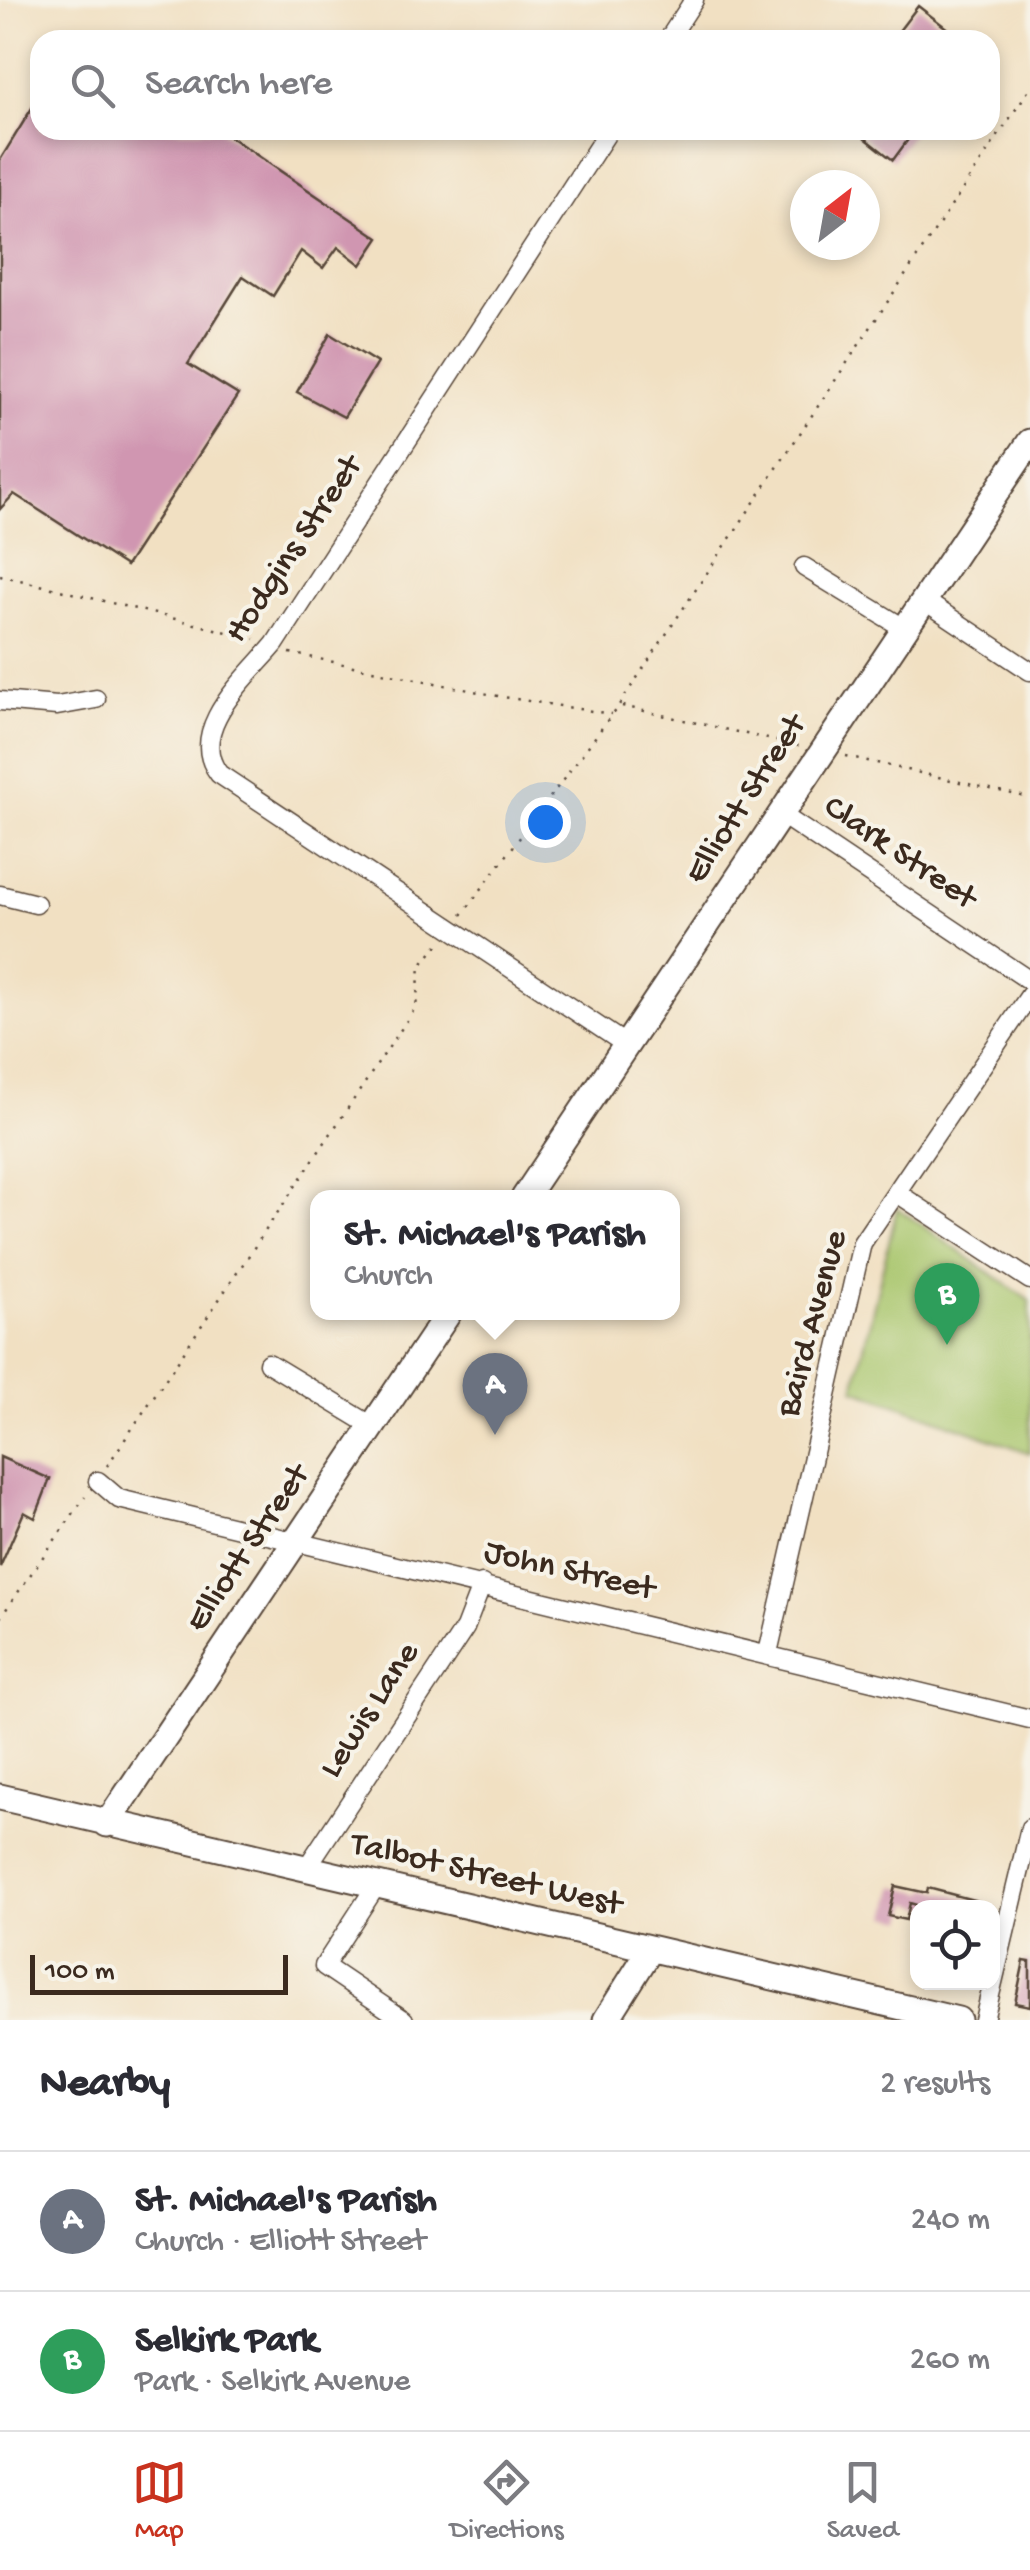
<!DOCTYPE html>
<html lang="en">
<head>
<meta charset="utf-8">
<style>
	:root { --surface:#fff; --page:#f7f7f7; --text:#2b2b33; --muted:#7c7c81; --line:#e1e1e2; --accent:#c8321e }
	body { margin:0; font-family:"Gochi Hand",sans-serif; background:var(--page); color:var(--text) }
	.controls { position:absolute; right:30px; bottom:30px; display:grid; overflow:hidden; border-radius:20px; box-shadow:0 5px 15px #0003 }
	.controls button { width:90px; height:90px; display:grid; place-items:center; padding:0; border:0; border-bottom:2px solid var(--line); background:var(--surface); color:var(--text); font:50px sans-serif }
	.compass { position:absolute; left:790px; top:170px; width:90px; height:90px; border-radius:50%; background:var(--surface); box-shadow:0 5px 15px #0003; rotate:31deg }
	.scale { position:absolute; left:30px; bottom:25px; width:258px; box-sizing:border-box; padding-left:10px; border:5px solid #3b2a1e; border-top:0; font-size:28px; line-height:35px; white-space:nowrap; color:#3b2a1e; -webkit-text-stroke:8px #f7f3e8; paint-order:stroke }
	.you { position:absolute; left:545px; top:822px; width:35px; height:35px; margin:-25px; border:8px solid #fff; border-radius:50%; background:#1a73e8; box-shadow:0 0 0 15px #1a73e833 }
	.badge { display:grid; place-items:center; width:65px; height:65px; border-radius:50%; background:var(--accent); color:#fff; font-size:32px; font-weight:700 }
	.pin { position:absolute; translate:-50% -82px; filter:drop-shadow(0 2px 5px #0008) }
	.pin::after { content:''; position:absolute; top:52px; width:35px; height:30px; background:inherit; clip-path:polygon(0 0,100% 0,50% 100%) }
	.popup { position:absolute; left:310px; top:1190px; width:370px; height:130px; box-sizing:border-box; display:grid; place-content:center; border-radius:20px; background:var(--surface); filter:drop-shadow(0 2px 8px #0005); font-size:32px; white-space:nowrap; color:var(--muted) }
	.popup b { font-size:38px; color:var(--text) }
	.popup::after { content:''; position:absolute; left:50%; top:100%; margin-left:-20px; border:20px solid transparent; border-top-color:var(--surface) }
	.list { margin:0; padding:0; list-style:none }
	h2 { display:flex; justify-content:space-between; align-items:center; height:130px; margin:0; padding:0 40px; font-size:42px }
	h2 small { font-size:32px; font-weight:400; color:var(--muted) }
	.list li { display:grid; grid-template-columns:65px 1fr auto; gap:30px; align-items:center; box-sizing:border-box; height:140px; padding:0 40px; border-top:2px solid var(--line) }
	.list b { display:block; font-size:38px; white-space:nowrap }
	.list p { margin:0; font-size:32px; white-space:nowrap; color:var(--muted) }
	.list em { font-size:32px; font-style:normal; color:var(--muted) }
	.icon { flex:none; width:55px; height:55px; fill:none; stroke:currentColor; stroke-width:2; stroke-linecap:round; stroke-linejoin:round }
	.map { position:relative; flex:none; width:1030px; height:2020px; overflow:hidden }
	.search { position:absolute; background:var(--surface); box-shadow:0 5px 15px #0003; left:30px; right:30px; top:30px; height:110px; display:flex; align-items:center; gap:25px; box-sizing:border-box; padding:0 35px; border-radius:30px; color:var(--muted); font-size:38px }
	.sheet { height:410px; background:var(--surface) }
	nav { display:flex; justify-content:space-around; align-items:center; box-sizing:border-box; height:140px; border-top:2px solid var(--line); background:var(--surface); font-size:28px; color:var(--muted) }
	nav a { display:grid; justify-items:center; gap:5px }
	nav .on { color:var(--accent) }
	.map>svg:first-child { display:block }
</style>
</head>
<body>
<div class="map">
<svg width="1030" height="2020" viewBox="0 0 1030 2020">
	<rect width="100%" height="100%" fill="#f7f3e8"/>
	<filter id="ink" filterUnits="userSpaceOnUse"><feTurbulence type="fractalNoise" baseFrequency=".01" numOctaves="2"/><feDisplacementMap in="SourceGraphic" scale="20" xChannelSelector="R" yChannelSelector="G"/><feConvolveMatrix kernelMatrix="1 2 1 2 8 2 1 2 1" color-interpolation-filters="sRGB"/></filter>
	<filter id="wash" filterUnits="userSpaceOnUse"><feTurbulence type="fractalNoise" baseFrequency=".0048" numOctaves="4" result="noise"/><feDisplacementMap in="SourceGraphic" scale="40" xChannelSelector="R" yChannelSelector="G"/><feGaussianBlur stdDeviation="2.25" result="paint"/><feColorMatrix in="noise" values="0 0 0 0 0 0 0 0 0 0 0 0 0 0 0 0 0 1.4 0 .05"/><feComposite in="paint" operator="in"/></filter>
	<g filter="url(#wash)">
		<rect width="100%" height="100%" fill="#f1e0c2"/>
		<path fill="#a9c66d" stroke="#727846" stroke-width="2.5" d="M 897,1208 L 1030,1301 L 1030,1453 L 854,1389 Z"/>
		<g id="blocks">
			<path fill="#d096b1" d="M 918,6 L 962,40 L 892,40 Z
				M 40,95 L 40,130 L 220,130 L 379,238 L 361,265 L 338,247 L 323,268 L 301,251 L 273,296 L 243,276 L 188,364 L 238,395 L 126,566 L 14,494 L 0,509 L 0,160 Z
				M 855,130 L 915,130 L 893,160 Z
				M 330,334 L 377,363 L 344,417 L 297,392 Z
				M 0,1457 L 50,1479 L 35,1518 L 24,1512 L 0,1567 Z
				M 895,1886 L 927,1893 L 928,1888 L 985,1903 L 984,1908 L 927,1908 L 910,1903 L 906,1920 L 888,1916 Z
				M 1024,1961 L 1030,1962 L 1030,2006 L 1015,2003 Z"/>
		</g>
	</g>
	<g filter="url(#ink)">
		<use href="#blocks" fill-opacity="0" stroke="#564537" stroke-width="2.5"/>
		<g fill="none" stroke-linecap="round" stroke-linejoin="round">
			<g stroke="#564537" stroke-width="21">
				<path id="street" d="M 668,40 L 694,0
					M 609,130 L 275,644 C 247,678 185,730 219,774 L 625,1044
					M 804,567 L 902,627
					M 922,599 L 1030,671
					M 0,701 L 57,706 L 96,699
					M 782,815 L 1030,981
					M 0,895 L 36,904
					M 897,1193 L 1030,1280
					M 268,1363 L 374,1427
					M 98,1481 L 119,1499 L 1030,1719
					M 768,1653 L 862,1243 L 1030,995
					M 305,1870 L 465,1628 L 482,1584
					M 376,1886 L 324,1966 L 404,2020
					M 984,2020 L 1030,1828"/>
			</g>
			<g stroke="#564537" stroke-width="29">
				<path id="secondary" d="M 524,1198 L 1030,442
					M 0,1797 L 958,2020
					M 107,1824 L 449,1312
					M 606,2020 L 650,1950"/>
			</g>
			<path stroke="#564537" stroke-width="2.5" stroke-dasharray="2.5 8" stroke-linecap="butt" d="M 0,575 L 255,639
				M 290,653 L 503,697 L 611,714
				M 622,706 L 799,746
				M 846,756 L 1030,798
				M 462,915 L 619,705 L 1030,88
				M 107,1466 L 416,1007 L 420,967 L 441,941
				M 0,1618 L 85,1497"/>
			<use href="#street" stroke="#fff" stroke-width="18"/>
			<use href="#secondary" stroke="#fff" stroke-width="25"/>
		</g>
	</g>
	<g text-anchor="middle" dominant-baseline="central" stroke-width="8" stroke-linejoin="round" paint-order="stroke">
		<g font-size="35" fill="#3b2a1e" stroke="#f7f3e8">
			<text transform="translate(295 550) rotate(-56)">Hodgins Street</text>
			<text transform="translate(747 800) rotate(-57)">Elliott Street</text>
			<text transform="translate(899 854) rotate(34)">Clark Street</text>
			<text transform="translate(814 1324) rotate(-75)">Baird Avenue</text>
			<text transform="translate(249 1549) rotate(-56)">Elliott Street</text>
			<text transform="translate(569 1572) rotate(13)">John Street</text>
			<text transform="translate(371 1711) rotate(-57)">Lewis Lane</text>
			<text transform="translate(486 1876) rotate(13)">Talbot Street West</text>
		</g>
	</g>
</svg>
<div class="controls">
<button><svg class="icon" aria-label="locate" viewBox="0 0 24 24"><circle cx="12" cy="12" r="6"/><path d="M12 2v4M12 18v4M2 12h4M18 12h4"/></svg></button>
</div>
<svg class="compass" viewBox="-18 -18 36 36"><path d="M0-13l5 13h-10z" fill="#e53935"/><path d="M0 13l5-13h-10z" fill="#7c7c81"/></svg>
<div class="scale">100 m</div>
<div class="you"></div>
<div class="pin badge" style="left:495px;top:1435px;background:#6b7280">A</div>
<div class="popup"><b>St. Michael's Parish</b>Church</div>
<div class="pin badge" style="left:947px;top:1345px;background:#2e9e5b">B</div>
<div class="search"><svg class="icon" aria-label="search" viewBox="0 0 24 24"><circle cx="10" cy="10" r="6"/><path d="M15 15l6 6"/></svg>Search here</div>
</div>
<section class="sheet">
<h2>Nearby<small>2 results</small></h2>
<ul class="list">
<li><span class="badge" style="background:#6b7280">A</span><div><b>St. Michael's Parish</b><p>Church · Elliott Street</p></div><em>240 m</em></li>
<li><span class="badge" style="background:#2e9e5b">B</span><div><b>Selkirk Park</b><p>Park · Selkirk Avenue</p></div><em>260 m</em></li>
</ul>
</section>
<nav>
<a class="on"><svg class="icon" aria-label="map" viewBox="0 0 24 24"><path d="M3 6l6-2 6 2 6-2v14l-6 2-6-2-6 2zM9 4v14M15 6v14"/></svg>Map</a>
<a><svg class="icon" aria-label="directions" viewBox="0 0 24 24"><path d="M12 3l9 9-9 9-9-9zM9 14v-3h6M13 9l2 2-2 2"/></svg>Directions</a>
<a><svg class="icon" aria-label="saved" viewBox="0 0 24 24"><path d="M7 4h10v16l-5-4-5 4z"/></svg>Saved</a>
</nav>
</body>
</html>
